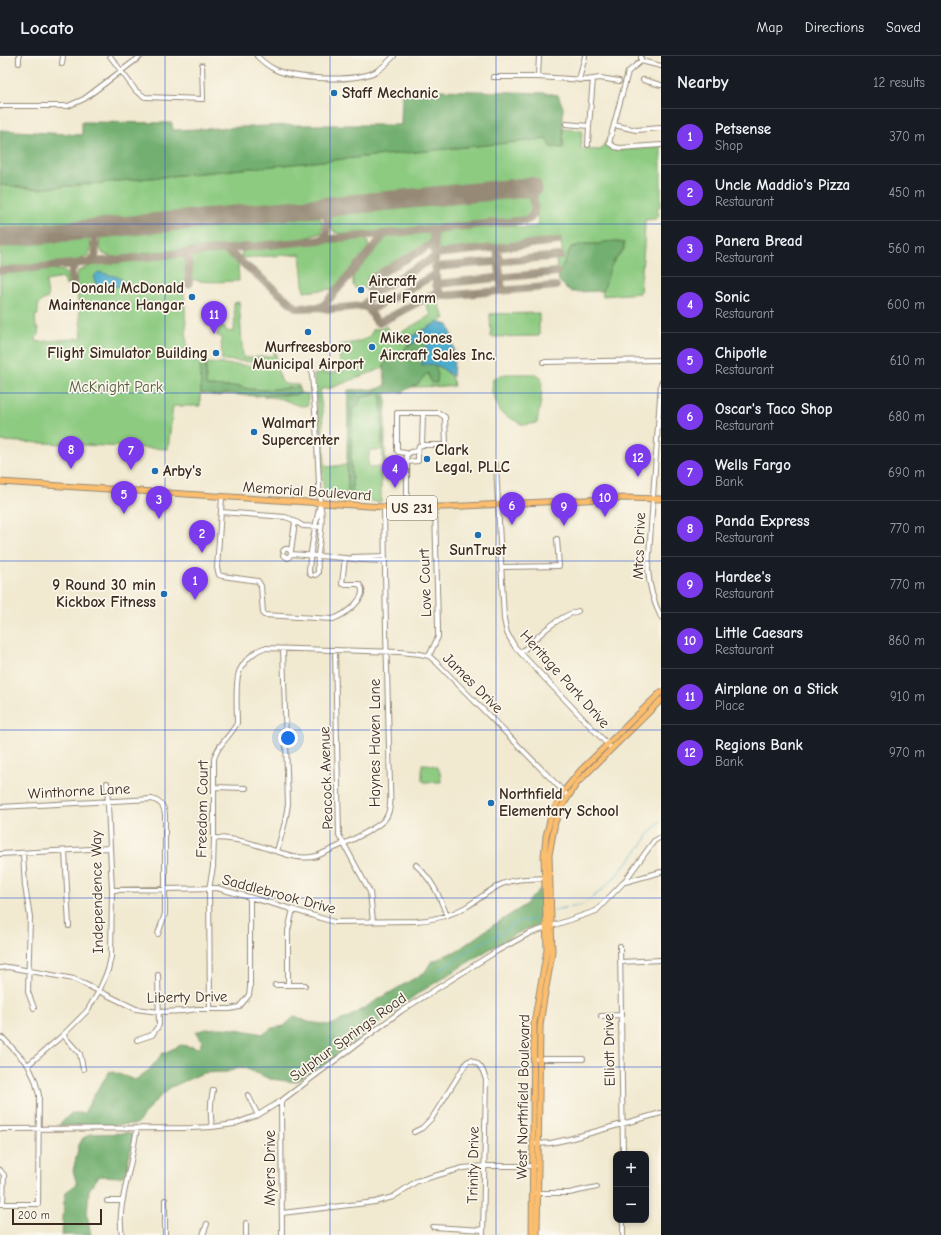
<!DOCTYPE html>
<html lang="en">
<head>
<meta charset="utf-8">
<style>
	:root { --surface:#171b24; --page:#20242c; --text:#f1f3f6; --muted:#9ea1a6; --line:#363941; --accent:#7c3aed }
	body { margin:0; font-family:"Comic Neue",sans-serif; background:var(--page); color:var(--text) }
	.controls { position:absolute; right:12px; bottom:12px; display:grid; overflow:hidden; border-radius:8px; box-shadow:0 2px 6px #0003 }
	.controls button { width:36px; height:36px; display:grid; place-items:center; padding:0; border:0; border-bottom:1px solid var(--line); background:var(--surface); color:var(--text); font:20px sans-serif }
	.scale { position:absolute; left:12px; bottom:10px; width:90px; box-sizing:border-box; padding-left:4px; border:2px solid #3b2a1e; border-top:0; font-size:11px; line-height:14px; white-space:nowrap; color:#3b2a1e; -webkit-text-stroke:3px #fbf7ec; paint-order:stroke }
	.you { position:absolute; left:288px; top:682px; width:14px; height:14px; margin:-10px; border:3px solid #fff; border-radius:50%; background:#1a73e8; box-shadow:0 0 0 6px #1a73e833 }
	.badge { display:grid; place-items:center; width:26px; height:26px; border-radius:50%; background:var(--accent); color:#fff; font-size:13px; font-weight:700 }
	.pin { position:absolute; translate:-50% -33px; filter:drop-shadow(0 1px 2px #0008) }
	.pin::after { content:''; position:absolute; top:21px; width:14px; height:12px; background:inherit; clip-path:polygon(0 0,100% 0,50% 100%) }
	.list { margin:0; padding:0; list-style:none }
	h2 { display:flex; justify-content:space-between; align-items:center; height:52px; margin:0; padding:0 16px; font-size:17px }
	h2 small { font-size:13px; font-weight:400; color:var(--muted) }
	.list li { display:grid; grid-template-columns:26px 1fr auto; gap:12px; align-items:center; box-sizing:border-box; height:56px; padding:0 16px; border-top:1px solid var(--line) }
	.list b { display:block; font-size:15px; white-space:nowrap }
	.list p { margin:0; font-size:13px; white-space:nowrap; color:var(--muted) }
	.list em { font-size:13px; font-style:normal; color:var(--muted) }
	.map { position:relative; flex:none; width:661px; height:1179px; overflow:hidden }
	header { display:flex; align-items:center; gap:24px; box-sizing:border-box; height:56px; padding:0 20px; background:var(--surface); border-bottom:1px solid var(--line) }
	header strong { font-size:19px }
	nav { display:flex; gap:22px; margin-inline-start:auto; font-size:14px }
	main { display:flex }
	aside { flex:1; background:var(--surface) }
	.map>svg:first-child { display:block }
</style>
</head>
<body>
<header>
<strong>Locato</strong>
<nav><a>Map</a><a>Directions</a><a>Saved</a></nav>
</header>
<main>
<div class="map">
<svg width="661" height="1179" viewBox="0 0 661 1179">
	<rect width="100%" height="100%" fill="#fbf7ec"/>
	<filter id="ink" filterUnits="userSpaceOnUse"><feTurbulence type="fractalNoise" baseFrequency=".025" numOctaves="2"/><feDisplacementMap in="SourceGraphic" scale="8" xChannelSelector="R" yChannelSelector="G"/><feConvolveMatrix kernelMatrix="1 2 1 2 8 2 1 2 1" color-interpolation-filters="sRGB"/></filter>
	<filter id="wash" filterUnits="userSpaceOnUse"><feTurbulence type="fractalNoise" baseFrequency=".012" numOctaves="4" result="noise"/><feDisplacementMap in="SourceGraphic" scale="16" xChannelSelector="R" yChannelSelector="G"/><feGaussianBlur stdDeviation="0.9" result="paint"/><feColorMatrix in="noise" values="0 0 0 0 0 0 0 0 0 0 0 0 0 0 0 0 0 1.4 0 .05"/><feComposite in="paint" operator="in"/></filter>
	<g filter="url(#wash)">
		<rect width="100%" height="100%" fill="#f1e9d0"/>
		<path fill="#8dcb81" stroke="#647a50" d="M 563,73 L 582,74 L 581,93 L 601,94 L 607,84 L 613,93 L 622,94 L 661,90 L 661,150 L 657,152 L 659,160 L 655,163 L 645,164 L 644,190 L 640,237 L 602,240 C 608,219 607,210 624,194 L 624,187 L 604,186 L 599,188 L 583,188 L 571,191 L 558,219 L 556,204 L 557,202 L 563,202 L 561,182 L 441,194 L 436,189 C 436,182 435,177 443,175 L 510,168 L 521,172 L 535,171 L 538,169 L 538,165 L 533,123 L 0,175 L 0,129 L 39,133 L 548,83 L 550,91 L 563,92 Z
			M 526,138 L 530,142 L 532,154 L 527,161 L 348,179 L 334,176 L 330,167 L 332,157 Z
			M 319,158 L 323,168 L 321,177 L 302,183 L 143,197 L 150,198 L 117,202 L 103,198 L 99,190 L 101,179 Z
			M 425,176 L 431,181 L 428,188 L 369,221 L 368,231 L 365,233 L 362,229 L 356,233 L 353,229 L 353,220 L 384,183 L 391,180 Z
			M 87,180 L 91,190 L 89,200 L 76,205 L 0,213 L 0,189 Z
			M 362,183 L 366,184 L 368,186 L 368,193 L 347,219 L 332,233 L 304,236 L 300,198 L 242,202 L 241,199 L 243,195 L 248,194 Z
			M 224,197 L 238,207 L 239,225 C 229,225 198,228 191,222 L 191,205 L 193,200 Z
			M 181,200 L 186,203 L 186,229 L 184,233 L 187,291 L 196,298 L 198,302 L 202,302 L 200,350 L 173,350 L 168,393 L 0,385 L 0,218 L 51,213 L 65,215 L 68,223 L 68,228 L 66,230 L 64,222 L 46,225 L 48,242 L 43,244 L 38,249 L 38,259 L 35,259 L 36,272 L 39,272 L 38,280 L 36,281 L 37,286 L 82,282 L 76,226 L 78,215 L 93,209 Z
			M 437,240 L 439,244 L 439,250 L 445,262 L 411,281 C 409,289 404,293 400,300 L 393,302 L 384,308 L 383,312 L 331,332 L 321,333 L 320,339 L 322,353 L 325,408 L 326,411 L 346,409 L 347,406 L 348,443 L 328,441 L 324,439 L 314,319 L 324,316 L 325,318 L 339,316 L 339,314 L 341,313 L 338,289 C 348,287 370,287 373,273 L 381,273 L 386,270 L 393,281 L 431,259 L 425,247 Z
			M 239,246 L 243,302 L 274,300 L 274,289 L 275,290 L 277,306 L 274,307 L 222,304 L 221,280 L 217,280 L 217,276 L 219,276 L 219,271 L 225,271 L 226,275 L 234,276 L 235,258 L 234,257 L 234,247 Z
			M 539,257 L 539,280 L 491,281 L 490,258 Z
			M 206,307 L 275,311 L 277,312 L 281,324 L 284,328 L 299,329 L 299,331 L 264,334 L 248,333 L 239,330 L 226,331 L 206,330 Z
			M 435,309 C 445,313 453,319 454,330 L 410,331 L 419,327 L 422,321 L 428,317 L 431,322 L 438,318 Z
			M 506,318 L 537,318 L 542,323 L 541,344 L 537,367 L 523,369 L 501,357 L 492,336 L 493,322 Z
			M 300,337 L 308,338 L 308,349 C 299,352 293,347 285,344 C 279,342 272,341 265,341 L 263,339 C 273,338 293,341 300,337 Z
			M 381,337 L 382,394 L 370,394 L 368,405 L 369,412 L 381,411 L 381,446 L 353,444 L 351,406 L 352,353 L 359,349 L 360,342 Z
			M 422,708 C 436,708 441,711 441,726 L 424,726 L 422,724 Z"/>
		<path fill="#72af6f" stroke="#566c46" d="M 402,33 L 546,37 L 558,39 L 563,51 L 563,92 L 550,91 L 547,83 L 39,133 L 0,129 L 0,74 L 82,79 L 82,66 L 172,67 L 173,74 L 290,69 L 401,69 Z
			M 615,185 L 624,187 L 623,194 C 608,209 610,217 603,235 L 572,236 L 566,232 L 559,225 L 558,219 L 571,192 L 583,188 L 599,188 L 604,186 Z
			M 422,282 L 427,288 L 422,300 L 426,303 L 422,309 L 429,307 L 435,309 L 438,318 L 437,327 L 431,327 L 428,317 C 421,322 423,323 419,327 C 415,331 408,331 404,336 L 386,337 C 384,342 387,345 386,349 C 384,371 385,392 386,414 L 383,414 L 381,337 L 360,342 L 359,349 L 352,353 L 351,406 L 353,443 L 348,443 L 347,406 L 348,334 L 377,333 L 385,330 C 386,322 383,315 384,308 L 393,302 L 400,300 L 406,291 Z
			M 203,307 L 206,307 L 206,330 L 226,331 L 239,330 L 248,333 L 264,334 L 299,331 L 300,337 L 295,339 L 276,338 L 257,340 L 225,338 L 218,340 L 201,337 L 200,311 Z
			M 540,833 L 543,855 L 538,869 L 518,877 L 488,894 L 417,938 L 328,1006 L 295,1026 L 270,1023 L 242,1011 L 227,1016 L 203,1017 L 171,1031 L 152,1048 L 137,1068 L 58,1070 L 71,1057 L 84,1057 L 99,1031 L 110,1015 L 135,1024 L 149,1014 L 162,998 L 181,989 L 199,992 L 202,985 L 196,976 C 217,968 242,974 263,978 L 273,972 L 284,970 L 295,960 L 308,966 L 330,969 L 347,962 L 425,916 L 431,906 L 458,894 L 489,872 L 524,850 Z
			M 130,1077 L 133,1081 L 126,1118 L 120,1121 L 99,1120 L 89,1134 L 87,1159 L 91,1179 L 62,1179 L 64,1146 L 66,1136 L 77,1128 L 73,1115 L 79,1089 L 83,1082 L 91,1078 Z"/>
		<path fill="#4eabcc" stroke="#446a75" d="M 98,216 L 118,221 L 128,228 C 119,231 105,232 96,228 L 94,223 L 95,219 Z
			M 438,266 L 448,269 C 456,284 454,305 453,321 C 443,312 436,306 421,309 L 425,303 L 422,300 L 427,288 L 422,282 L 409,289 L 411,281 Z"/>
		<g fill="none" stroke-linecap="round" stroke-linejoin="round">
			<path stroke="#4eabcc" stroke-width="1" d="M 553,855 C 563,850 574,853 583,848 C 606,834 623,812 640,791 C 647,782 652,772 661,765
				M 439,915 L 475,890 L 501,877 L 519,865 L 533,864 L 543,860"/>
			<path stroke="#968a77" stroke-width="8" d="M 315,152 L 323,154 C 329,161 330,180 320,184
				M 433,173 L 435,203
				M 85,174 L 90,175 L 94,180
				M 497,192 L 502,235
				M 223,194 L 228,195 L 297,252 L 321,251 L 324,249 L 384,179 L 387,178
				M 435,198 L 558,185
				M 435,201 L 370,239 L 369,243 L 362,250 L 368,252 L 376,265 L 379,267 L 439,235 L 436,228 L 436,218
				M 90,206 C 101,200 92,188 95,177 L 102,172
				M 435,211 L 560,200
				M 0,215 L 527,164 C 539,160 533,142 532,131
				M 73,228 C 72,220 69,213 77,208
				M 189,228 L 188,199 L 190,197
				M 436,228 L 556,216
				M 439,235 L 442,240 L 556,230
				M 370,239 L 370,225 L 372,222 L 434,187
				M 321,251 L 329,253 L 362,250
				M 368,252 L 374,252 L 436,218 L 436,214"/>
			<path stroke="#968a77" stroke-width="20" d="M 0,182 L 532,131"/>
		</g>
	</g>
	<g filter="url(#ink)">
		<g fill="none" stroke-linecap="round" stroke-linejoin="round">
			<g stroke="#968a77" stroke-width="6">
				<path id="minor" d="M 19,0 L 19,7
					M 110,0 L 136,35 L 145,41 L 203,43 L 202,9
					M 257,0 C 262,5 268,10 274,13 C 295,24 354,26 375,16 C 383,12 388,6 394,0
					M 641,0 L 641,5 L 628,16 L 609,87 L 615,91 L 620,92 L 661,89
					M 641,5 L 661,10
					M 62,8 L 63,0
					M 493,21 L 538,21 L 586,24 L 600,22 L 619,25
					M 538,21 L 539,0
					M 579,24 L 585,0
					M 643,24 L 661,29
					M 0,50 L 68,50 L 84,43 L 141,0
					M 566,68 L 589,70 L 593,23
					M 614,69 L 636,74 L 661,72
					M 588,89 L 589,70
					M 543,306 L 661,304
					M 311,307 L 316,367 L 320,447 C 324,462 320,483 318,498 C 317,504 318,511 318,517 L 315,519
					M 661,327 L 648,513 C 649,530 653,545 661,561
					M 422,389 L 423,358
					M 407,399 L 411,396 L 418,395 L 419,390 L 422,389 L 446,389 L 445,361 L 439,357 L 397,357 L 397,394 L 398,396 L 406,397 L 407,404 L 407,452
					M 407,406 L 418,405 L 418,395
					M 496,409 L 504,563 L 507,577 L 515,591 L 611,692
					M 222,441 L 217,512 L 219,519 L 222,520 L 258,525 L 261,530 L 263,557 L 264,559 L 333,563 C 344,559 371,541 359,528 L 342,528 L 345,502
					M 221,456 L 285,461 L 291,463 L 303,470 L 321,471
					M 291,495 L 295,466
					M 291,498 L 345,502 L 362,504 L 385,505
					M 283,499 L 288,502 L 291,498 C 291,493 286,491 283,495
					M 353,501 L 385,500
					M 502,511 L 559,510 L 557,483
					M 311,519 L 309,516 C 310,493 315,471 320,448
					M 335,594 L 339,779 L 370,836 L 373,866
					M 521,597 C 538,580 555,562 578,555
					M 429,600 L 438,581 L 438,570 L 435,451
					M 214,731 L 246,732
					M 0,751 L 152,743 C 161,746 164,750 165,758 L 165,858 L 158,878
					M 214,782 C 232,782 249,786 266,792 C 283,797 299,805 317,800 C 332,793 381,773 387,760 C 392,751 390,739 390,729 L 386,575 L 384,451
					M 65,795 L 69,870
					M 277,795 L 285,766 L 288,748 L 283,593
					M 0,798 L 109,792
					M 23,798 L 25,830 L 30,861 L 28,936 L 34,952
					M 416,809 C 433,825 439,839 447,860
					M 625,826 L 661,816
					M 112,834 L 217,832 L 288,852 L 334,866 L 416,865 C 434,864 450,860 466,851 C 478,844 489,834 502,828 C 517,822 532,823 548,822
					M 293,853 L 288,875 L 288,929 L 305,929
					M 620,890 L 623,1098
					M 620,906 L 661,904
					M 0,912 L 8,911 L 74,923 L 136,953 L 159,956 L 184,955 L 197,953 L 230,953 L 239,951 L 249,939 L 250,932 L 250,841
					M 275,929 L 288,929
					M 210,952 L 209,833 L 213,811 L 214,782 L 214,703 C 217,689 231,680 237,667 C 237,654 235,627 239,616 C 243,606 254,595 264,592 L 400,596 L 420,598 L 429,600 L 437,607 L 568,740
					M 601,960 L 621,959
					M 63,979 L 80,998 L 83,1013
					M 0,981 L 4,983 L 28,1009 L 35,1024 L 39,1039 L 38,1148 L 0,1148
					M 137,984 L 152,979 L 159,969 L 158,919
					M 537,1003 L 583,1003
					M 28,1009 L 63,979 L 87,955 L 99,935 L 108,914 L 111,901 L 112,834 L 107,727
					M 248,1039 L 258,1059
					M 281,1045 L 282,1179
					M 212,1071 C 210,1058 210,1047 213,1034
					M 0,1073 L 191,1072 L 212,1071 L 234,1068 L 258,1059 L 281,1045 L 401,955 L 497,895 L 528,878 L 596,855 L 624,826 L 654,785 L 661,781
					M 414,1076 L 422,1072 L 432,1062 L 467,1006 L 471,1004 C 481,1008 483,1014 486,1024 L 483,1179
					M 535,1088 L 551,1087 L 569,1083 L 661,1057
					M 0,1114 L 4,1119 L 3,1148
					M 533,1137 L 569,1137 L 597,1131
					M 165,1144 L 165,1179
					M 107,1145 L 121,1145
					M 282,1157 L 375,1146 L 393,1141 L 417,1125 L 463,1112 L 485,1110 L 534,1110
					M 623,1164 L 623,1179
					M 246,1167 L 246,1179
					M 433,1171 L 483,1174
					M 122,1179 C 118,1157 124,1140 128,1118 C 132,1103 134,1088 137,1072
					M 203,1179 L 207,1168"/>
			</g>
			<g stroke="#968a77" stroke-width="7">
				<path id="major" d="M 0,426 L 384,451 L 445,451 L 625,442 L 661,443
					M 532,1179 L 534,967 L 547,894 L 544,801 L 546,780 L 551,760 L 563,736 L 581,714 L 661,636
					M 537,1179 L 540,972 C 542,946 549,921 552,895 L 549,799 L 555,766 L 561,752 L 577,727 L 661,644"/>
			</g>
			<use href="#minor" stroke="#fff" stroke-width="4"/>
			<use href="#major" stroke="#fbbd6e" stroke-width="5"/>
		</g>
	</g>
	<path fill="none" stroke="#1d4ed8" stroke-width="1" stroke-opacity="0.55" d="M 165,0 L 165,1179M 330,0 L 330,1179M 496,0 L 496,1179M 0,168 L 661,168M 0,337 L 661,337M 0,505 L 661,505M 0,674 L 661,674M 0,842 L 661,842M 0,1011 L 661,1011"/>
	<g fill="#1f6fb2" stroke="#fbf7ec" stroke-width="1.5">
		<circle cx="334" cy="37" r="4"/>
		<circle cx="361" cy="234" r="4"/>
		<circle cx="192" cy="241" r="4"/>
		<circle cx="308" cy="276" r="4"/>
		<circle cx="372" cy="291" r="4"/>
		<circle cx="216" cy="297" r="4"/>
		<circle cx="254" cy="376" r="4"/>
		<circle cx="427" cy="403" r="4"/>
		<circle cx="155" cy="415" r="4"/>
		<circle cx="478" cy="479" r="4"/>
		<circle cx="164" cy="538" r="4"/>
		<circle cx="491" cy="747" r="4"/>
	</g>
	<g text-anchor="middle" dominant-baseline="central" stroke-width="3.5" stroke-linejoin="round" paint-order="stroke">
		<rect fill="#fbf7ec" stroke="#75685c" stroke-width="1" x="387" y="440" width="50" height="24" rx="3"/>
		<g font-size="14" font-weight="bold" fill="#3b2a1e">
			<text x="412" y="452">US 231</text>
		</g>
		<g font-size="15" font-weight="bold" fill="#3b2a1e" stroke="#fbf7ec" text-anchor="start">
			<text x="342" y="37">Staff Mechanic</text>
			<text x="369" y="225">Aircraft<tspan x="369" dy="17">Fuel Farm</tspan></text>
			<text x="184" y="232" text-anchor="end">Donald McDonald<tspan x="184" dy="17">Maintenance Hangar</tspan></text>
			<text x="380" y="282">Mike Jones<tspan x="380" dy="17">Aircraft Sales Inc.</tspan></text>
			<text x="308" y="291" text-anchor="middle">Murfreesboro<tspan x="308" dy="17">Municipal Airport</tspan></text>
			<text x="208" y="297" text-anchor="end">Flight Simulator Building</text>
			<text x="262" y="367">Walmart<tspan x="262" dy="17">Supercenter</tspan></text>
			<text x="435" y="394">Clark<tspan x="435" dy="17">Legal, PLLC</tspan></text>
			<text x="163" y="415">Arby's</text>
			<text x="478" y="494" text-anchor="middle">SunTrust</text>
			<text x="156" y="529" text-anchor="end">9 Round 30 min<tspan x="156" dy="17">Kickbox Fitness</tspan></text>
			<text x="499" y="738">Northfield<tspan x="499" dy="17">Elementary School</tspan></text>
		</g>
		<g font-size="15" fill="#545a3c" stroke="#fbf7ec">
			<text x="116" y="331">McKnight Park</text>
		</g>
		<g font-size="15" fill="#3b2a1e" stroke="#fbf7ec">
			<text transform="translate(307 435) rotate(4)">Memorial Boulevard</text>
			<text transform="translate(639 490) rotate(-88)">Mtcs Drive</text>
			<text transform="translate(425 527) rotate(-92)">Love Court</text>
			<text transform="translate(565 623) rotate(48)">Heritage Park Drive</text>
			<text transform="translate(473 627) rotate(45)">James Drive</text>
			<text transform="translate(375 687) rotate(-90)">Haynes Haven Lane</text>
			<text transform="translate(326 722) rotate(-92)">Peacock Avenue</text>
			<text transform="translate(79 735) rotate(-3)">Winthorne Lane</text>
			<text transform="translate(202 753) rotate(-89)">Freedom Court</text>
			<text transform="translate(97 836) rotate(-91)">Independence Way</text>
			<text transform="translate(279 838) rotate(15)">Saddlebrook Drive</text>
			<text transform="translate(187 941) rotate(-1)">Liberty Drive</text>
			<text transform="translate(348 981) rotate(-36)">Sulphur Springs Road</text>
			<text transform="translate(609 994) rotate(-91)">Elliott Drive</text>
			<text transform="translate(523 1041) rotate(-89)">West Northfield Boulevard</text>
			<text transform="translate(473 1109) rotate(-89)">Trinity Drive</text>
			<text transform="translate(270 1112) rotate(-90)">Myers Drive</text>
		</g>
	</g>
</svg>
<div class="controls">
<button>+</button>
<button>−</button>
</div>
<div class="scale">200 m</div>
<div class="you"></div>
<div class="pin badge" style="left:195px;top:544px">1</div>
<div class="pin badge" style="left:202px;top:497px">2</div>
<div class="pin badge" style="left:159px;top:463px">3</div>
<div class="pin badge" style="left:395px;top:432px">4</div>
<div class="pin badge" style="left:124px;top:458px">5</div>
<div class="pin badge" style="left:512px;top:469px">6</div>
<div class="pin badge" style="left:131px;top:414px">7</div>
<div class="pin badge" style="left:71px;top:413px">8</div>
<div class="pin badge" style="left:564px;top:470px">9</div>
<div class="pin badge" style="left:605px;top:461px">10</div>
<div class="pin badge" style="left:214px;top:278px">11</div>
<div class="pin badge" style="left:638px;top:421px">12</div>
</div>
<aside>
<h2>Nearby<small>12 results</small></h2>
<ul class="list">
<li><span class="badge">1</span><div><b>Petsense</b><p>Shop</p></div><em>370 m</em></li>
<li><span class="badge">2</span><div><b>Uncle Maddio's Pizza</b><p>Restaurant</p></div><em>450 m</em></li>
<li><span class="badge">3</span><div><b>Panera Bread</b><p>Restaurant</p></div><em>560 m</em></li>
<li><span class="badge">4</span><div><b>Sonic</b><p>Restaurant</p></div><em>600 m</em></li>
<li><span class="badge">5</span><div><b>Chipotle</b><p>Restaurant</p></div><em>610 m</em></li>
<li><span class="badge">6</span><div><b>Oscar's Taco Shop</b><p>Restaurant</p></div><em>680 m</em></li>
<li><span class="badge">7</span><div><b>Wells Fargo</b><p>Bank</p></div><em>690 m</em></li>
<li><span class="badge">8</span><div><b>Panda Express</b><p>Restaurant</p></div><em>770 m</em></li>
<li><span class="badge">9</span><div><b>Hardee's</b><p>Restaurant</p></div><em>770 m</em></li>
<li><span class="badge">10</span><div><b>Little Caesars</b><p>Restaurant</p></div><em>860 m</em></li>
<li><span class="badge">11</span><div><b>Airplane on a Stick</b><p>Place</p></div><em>910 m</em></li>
<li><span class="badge">12</span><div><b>Regions Bank</b><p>Bank</p></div><em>970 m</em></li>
</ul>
</aside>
</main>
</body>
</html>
